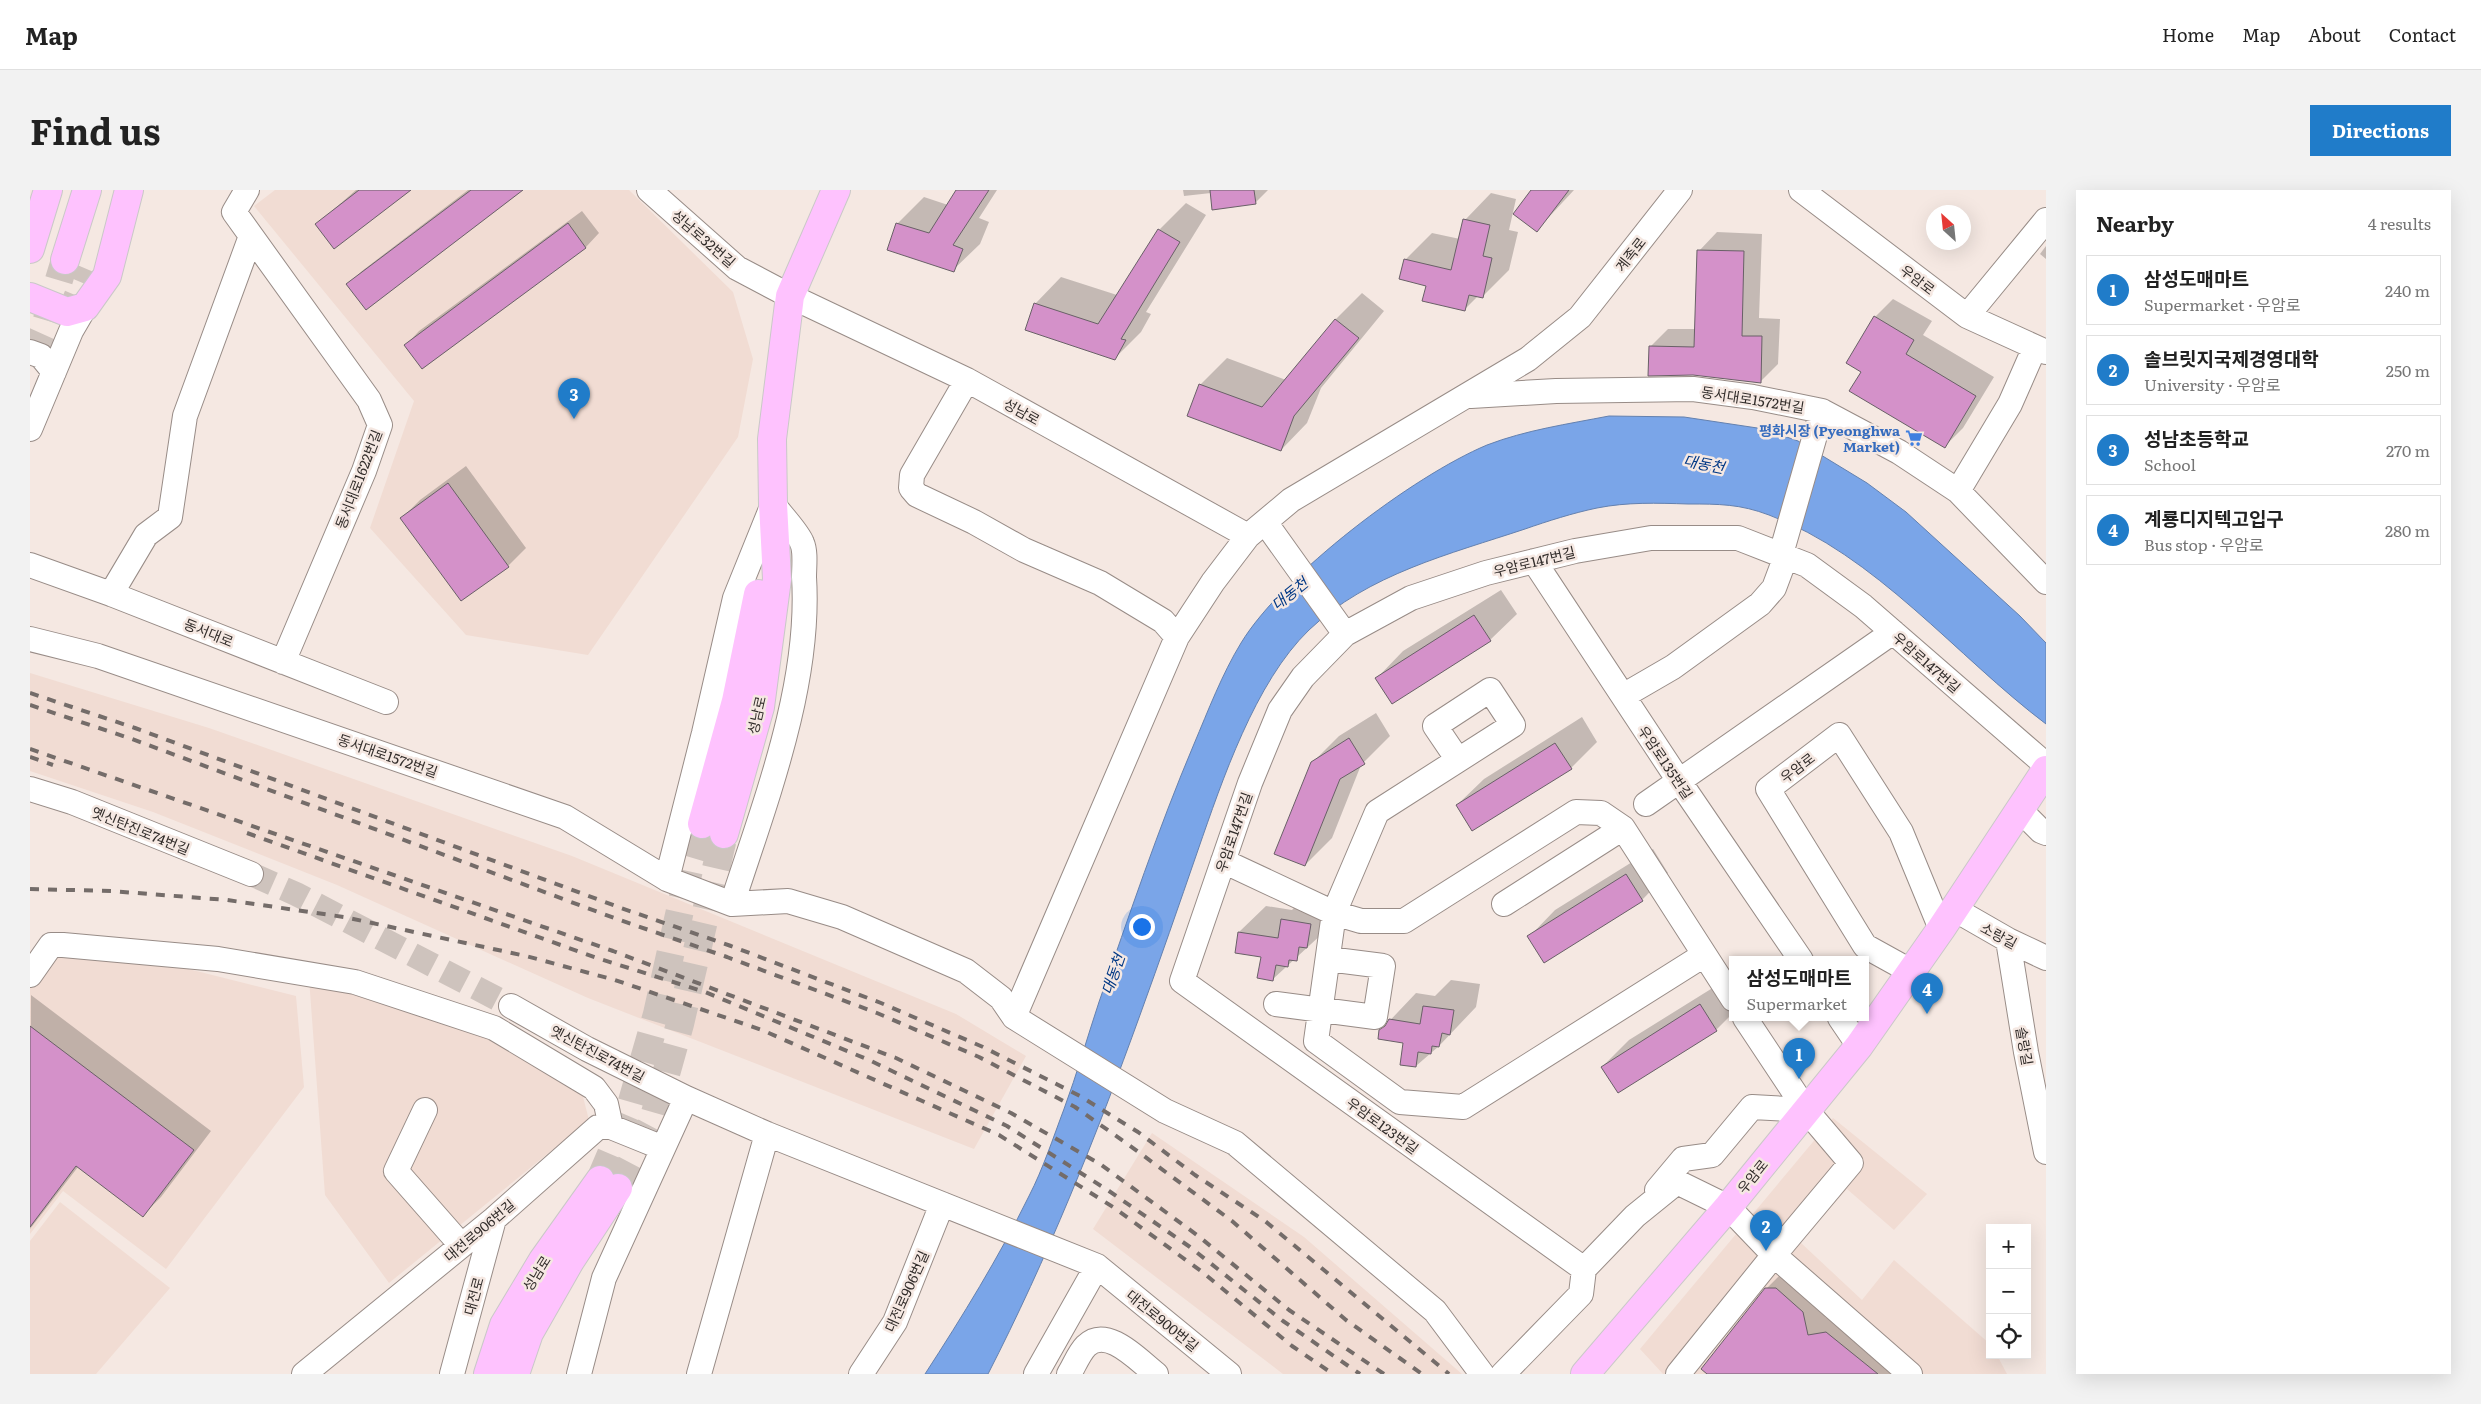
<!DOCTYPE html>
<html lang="en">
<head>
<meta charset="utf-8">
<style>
	:root { --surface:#fff; --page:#f2f2f2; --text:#222; --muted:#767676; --line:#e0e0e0; --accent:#207cc9 }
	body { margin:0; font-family:Literata,"Noto Sans KR",serif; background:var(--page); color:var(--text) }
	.controls { position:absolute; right:15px; bottom:15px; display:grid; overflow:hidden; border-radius:0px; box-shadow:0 5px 20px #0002 }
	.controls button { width:45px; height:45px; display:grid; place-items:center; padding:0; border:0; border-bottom:1px solid var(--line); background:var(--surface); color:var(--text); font:25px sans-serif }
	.compass { position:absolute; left:1896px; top:15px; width:45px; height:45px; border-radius:50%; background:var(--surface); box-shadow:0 5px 20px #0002; rotate:333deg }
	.you { position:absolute; left:1111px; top:736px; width:18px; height:18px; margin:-12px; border:4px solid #fff; border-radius:50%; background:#1a73e8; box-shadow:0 0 0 8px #1a73e833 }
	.badge { display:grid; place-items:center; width:32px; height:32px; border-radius:50%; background:var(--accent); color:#fff; font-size:16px; font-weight:700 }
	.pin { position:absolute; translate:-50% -41px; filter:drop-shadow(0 1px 2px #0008) }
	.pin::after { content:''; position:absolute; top:26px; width:18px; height:15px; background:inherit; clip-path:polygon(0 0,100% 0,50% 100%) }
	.popup { position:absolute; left:1699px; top:766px; width:140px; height:65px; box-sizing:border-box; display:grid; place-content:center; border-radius:0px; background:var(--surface); filter:drop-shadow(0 1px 4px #0005); font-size:16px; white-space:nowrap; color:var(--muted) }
	.popup b { font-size:19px; color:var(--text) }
	.popup::after { content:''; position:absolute; left:50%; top:100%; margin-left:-10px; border:10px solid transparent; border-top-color:var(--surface) }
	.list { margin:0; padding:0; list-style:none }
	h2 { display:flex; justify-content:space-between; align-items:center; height:65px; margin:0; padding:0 20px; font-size:21px }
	h2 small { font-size:16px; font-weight:400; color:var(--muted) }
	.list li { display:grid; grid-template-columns:32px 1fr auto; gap:15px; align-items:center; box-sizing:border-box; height:70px; margin:0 10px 10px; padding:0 10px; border:1px solid var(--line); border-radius:0px }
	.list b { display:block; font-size:19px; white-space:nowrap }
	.list p { margin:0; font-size:16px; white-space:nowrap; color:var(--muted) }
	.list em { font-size:16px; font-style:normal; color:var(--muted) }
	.icon { flex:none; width:28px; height:28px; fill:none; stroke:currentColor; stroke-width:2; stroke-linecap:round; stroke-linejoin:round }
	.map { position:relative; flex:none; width:2016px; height:1184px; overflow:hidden; border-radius:0px }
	header { display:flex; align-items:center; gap:30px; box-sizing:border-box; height:70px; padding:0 25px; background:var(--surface); border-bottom:1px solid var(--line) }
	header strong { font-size:24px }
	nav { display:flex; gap:28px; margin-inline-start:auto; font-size:18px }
	.intro { display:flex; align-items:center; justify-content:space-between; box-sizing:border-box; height:120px; padding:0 30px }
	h1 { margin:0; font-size:35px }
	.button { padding:12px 22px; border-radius:0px; background:var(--accent); color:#fff; font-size:18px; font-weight:700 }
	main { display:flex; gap:30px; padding:0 30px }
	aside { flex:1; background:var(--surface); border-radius:0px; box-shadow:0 5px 20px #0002 }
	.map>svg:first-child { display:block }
</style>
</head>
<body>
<header>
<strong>Map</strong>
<nav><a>Home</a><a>Map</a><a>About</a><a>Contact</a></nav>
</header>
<div class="intro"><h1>Find us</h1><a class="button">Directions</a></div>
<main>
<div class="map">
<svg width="2016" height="1184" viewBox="0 0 2016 1184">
	<rect width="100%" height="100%" fill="#f5e8e2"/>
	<path fill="#f1dcd3" d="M 245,0 L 599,0 L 703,102 L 723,169 L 708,247 L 558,465 L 436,445 L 340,338 L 384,211 L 224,16 Z
		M 0,483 L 179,538 L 542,666 L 926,824 L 996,866 L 944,959 L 558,808 L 307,695 L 123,622 L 0,581 Z
		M 31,747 L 266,806 L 274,897 L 136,1079 L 33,1001 L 0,1044 L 0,788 Z
		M 279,788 L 464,840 L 551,899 L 559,930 L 359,1093 L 295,1005 Z
		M 1803,928 L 1897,1004 L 1864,1040 L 1817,999 L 1770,1052 L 1832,1110 L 1864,1070 L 1960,1154 L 1960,1165 L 1967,1165 L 1977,1184 L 1633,1184 L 1610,1159 Z
		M 1122,943 L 1274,1047 L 1432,1184 L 1253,1184 L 1063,1039 Z
		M 30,1012 L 140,1098 L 66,1184 L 0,1184 L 0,1051 Z"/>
	<path fill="#7aa5e8" stroke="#6481af" d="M 1579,226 L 1654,227 L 1734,239 L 1768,251 L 1837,293 L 1876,322 L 1990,426 L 2016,453 L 2016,534 C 1927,467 1845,364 1739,325 C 1710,314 1689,314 1658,314 C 1627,313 1597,312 1567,318 C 1543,323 1518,331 1495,339 C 1420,364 1338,384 1279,440 C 1225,492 1192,591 1168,660 C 1149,715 1130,770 1110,825 C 1066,947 1017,1069 958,1184 L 895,1184 C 932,1127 969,1067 999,1006 C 1013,979 1023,948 1034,919 C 1047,884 1057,848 1069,812 C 1099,726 1128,639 1164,554 C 1178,521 1192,484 1211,453 C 1253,384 1383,286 1457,255 C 1496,240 1538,234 1579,226 Z"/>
	<path fill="#0003" d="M 326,0 L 379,0 L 287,34 Z
		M 438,0 L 491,0 L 318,95 L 332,81 Z
		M 928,0 L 967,0 L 949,28 L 959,32 L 950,54 L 923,80 L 867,34 L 894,7 L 918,15 Z
		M 1153,0 L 1238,0 L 1225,13 L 1181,3 L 1154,6 Z
		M 1502,0 L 1544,0 L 1507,40 Z
		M 1461,3 L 1486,9 L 1479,40 L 1488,42 L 1479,80 L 1453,106 L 1449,105 L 1435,119 L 1398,95 L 1375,70 L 1402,43 L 1430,49 L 1435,30 Z
		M 1156,13 L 1176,25 L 1116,122 L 1121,124 L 1111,142 L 1084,169 L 1005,114 L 1031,87 L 1087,105 L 1129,40 Z
		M 552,21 L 569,43 L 556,57 L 393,178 L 376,155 L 389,141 Z
		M 1687,42 L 1732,44 L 1729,128 L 1750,129 L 1748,174 L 1730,192 L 1620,157 L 1638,139 L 1666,139 L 1669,61 Z
		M 2016,56 L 2016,69 L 2010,64 Z
		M 1332,103 L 1354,121 L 1291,198 L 1277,233 L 1251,260 L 1170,195 L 1197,168 L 1256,190 L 1306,129 Z
		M 1863,109 L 1902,131 L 1893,145 L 1964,187 L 1933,238 L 1915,256 L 1833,182 L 1845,127 Z
		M 436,276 L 496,358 L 478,376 L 372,328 L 390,310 Z
		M 1471,400 L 1487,424 L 1460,450 L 1347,488 L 1373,461 Z
		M 1346,523 L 1360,546 L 1331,575 L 1302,648 L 1275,675 L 1282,573 L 1309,546 Z
		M 1552,527 L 1567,552 L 1541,578 L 1427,615 L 1454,589 Z
		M 1623,659 L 1638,683 L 1612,710 L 1499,747 L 1525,720 Z
		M 1278,703 L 1307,708 L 1293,743 L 1243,789 L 1232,766 L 1209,742 L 1236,716 L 1262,720 Z
		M 1697,789 L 1703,798 L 1703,823 L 1686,840 L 1572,877 L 1599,850 Z
		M 1421,790 L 1450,794 L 1446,817 L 1409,856 L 1386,876 L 1375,852 L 1350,841 L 1386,803 L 1405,806 Z
		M 1,805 L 181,941 L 131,1007 L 113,1025 L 48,977 L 0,1039 Z
		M 1755,1080 L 1790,1104 L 1796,1128 L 1815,1125 L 1888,1184 L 1679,1184 L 1736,1099 Z"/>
	<path fill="#d491c9" stroke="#696067" d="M 329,0 L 381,0 L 304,59 L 285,34 Z
		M 441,0 L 493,0 L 336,120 L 316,94 Z
		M 926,0 L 959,0 L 923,55 L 933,59 L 924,82 L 857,60 L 866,33 L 899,43 Z
		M 1180,0 L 1224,0 L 1226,14 L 1182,20 Z
		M 1501,0 L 1539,0 L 1507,42 L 1483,24 Z
		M 1433,29 L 1460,35 L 1453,66 L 1462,68 L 1453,108 L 1439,105 L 1435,121 L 1392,111 L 1396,96 L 1369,89 L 1374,69 L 1421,80 Z
		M 538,33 L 556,58 L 392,179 L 374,155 Z
		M 1128,39 L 1150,52 L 1091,149 L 1096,150 L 1085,170 L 995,140 L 1004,113 L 1068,134 Z
		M 1667,60 L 1714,61 L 1712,146 L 1732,146 L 1731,193 L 1663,185 L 1618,186 L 1619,156 L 1664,157 Z
		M 1844,126 L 1884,150 L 1876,164 L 1946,206 L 1915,258 L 1819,201 L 1831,182 L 1816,173 Z
		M 1305,129 L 1329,148 L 1264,226 L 1251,261 L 1157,226 L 1169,194 L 1232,217 Z
		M 418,293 L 479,377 L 431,411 L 370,328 Z
		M 1444,425 L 1461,451 L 1362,514 L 1345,488 Z
		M 1319,548 L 1335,574 L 1310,589 L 1275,676 L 1244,664 L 1281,572 Z
		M 1525,553 L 1542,579 L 1442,641 L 1426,615 Z
		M 1596,684 L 1613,711 L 1514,773 L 1497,746 Z
		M 1251,729 L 1281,734 L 1277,758 L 1269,757 L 1267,771 L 1259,770 L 1258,777 L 1246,775 L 1243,791 L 1227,788 L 1231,767 L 1205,763 L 1208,742 L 1248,748 Z
		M 1670,814 L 1687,841 L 1588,903 L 1571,877 Z
		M 1393,816 L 1424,820 L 1420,845 L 1412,843 L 1409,857 L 1402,856 L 1401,864 L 1388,862 L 1386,877 L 1370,875 L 1373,853 L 1348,849 L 1349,840 L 1355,836 L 1359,829 L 1390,834 Z
		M 0,836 L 164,960 L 113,1027 L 46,976 L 0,1037 Z
		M 1735,1098 L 1746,1098 L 1773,1122 L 1778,1145 L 1796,1142 L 1848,1184 L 1677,1184 L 1671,1179 Z"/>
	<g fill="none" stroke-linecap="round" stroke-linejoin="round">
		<path stroke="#cec3bd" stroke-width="24" stroke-dasharray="24 12" stroke-linecap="butt" d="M 221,684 L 266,704 L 481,816"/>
		<path stroke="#cec3bd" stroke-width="28" stroke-dasharray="28 14" stroke-linecap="butt" d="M 37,132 L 59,80
			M 0,169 L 15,136 L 35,70
			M 570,990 L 599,922 L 627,824 L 661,671 L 672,634
			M 588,998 L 622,934 L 650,834 L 694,644"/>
		<g stroke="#988c87" stroke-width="26">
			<path id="minor" d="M 217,0 L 204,22 L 339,210 L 350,235 L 334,281 L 253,472
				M 619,0 L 707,78 L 760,106 L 937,190 L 1218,346
				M 1771,0 L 1937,126 L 2016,162
				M 1937,126 L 2016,30
				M 0,162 L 11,166 L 24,182
				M 937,190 L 882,285 L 881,298 L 887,305 L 944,332 L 994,360 L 1070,393 L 1133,431 L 1147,447
				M 1441,206 L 1526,201 L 1663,199 L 1723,207 L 1792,221 L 1869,262 L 1928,301 L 2016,392
				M 0,239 L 41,141 L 55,117
				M 1928,301 L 1980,214 L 2005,157
				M 1235,332 L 1315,444
				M 1751,364 L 1792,221
				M 1504,371 L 1649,591 L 1771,770
				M 0,375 L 81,404 L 356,512
				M 81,404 L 116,345 L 140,327 L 155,226 L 221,46
				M 0,449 L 68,466 L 535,627 L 637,689 L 702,714 L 758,711 L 812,727 L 936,781 L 971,808 L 984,827 L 1135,921 L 1205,953 L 1405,1121 L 1452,1184
				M 1593,506 L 1643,477 L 1730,414 L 1744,398 L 1756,366
				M 1428,570 L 1405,536 L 1460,500 L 1483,535 L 1347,622 L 1304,723 L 1286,851 L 1370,912 L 1433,917 L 1674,765
				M 0,599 L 42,612 L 221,684
				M 1616,614 L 1863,442
				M 1990,620 L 2011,641 L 2016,643
				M 1193,671 L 1304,723 L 1331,731 L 1374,731 L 1546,622 L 1571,623 L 1593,638 L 1703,809
				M 637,689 L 674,543 L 705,408 L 743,314
				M 702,714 C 735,612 781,495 774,387 C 774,377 776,362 772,353 C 768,342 750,324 743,314
				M 1474,714 L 1593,638
				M 1924,719 L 1978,750 L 2016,768
				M 1978,750 L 1996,862 L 2016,962
				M 1882,782 L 1835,756 L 1738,599 L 1809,545 L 1871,642 L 1911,739
				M 0,785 L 21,755 L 33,755 L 188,769 L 325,792 L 464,838 L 564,898 L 576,914 L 581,937
				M 1246,814 L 1345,827 L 1353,776 L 1298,769
				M 481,816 L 557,859 L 656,908 L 737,944 L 1067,1076 L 1199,1184
				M 984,827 L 1147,447 L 1183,392 L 1218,346 L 1261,310 L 1498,169 L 1550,127 L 1650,0
				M 1715,828 L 1776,920 L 1821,973 L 1744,1065 L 1880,1184
				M 1810,828 L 1829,856
				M 395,920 L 366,981 L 431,1055
				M 1627,1000 L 1653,969 L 1682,965 L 1722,917 L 1776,920
				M 1554,1079 L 1152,791 L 1220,593 L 1250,520 L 1273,487 L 1315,444 L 1381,408 L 1456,383 L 1545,361 L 1621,348 L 1708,348 L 1777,375 L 1833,416 L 2016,575
				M 274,1184 L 464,1029 L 568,937 L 581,937 L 633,958
				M 422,1184 L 464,1029
				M 549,1184 L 574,1088 L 656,908
				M 669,1184 L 737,944
				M 831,1184 L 865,1132 L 912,1014
				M 1006,1184 L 1067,1076
				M 1039,1184 C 1044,1176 1049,1163 1056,1156 C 1077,1135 1109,1171 1126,1184
				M 1473,1184 L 1551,1104 L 1554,1079 L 1605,1026 L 1647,992 L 1698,1017 L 1744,1065 L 1648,1184"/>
		</g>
		<g stroke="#cac8c8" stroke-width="30">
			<path id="major" d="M 0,59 L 18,0
				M 35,70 L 57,0
				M 0,107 L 37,122 L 55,117 L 77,86 L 99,0
				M 672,634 L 706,511 L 728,404
				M 694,644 L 730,517 L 747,389 L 743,314 L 742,249 L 760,106 L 806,0
				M 458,1184 L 474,1135 L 513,1070 L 570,990
				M 485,1184 L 499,1143 L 540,1071 L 588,998
				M 1555,1184 L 1698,1017 L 1829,856 L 1911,739 L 2016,580"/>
		</g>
		<use href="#minor" stroke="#fff" stroke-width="24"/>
		<use href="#major" stroke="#fec2fe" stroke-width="28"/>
		<path stroke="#746c69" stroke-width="4" stroke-dasharray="9 9" stroke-linecap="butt" d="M 0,503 L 105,538 L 591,718 L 701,756 L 851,813 L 953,857 L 1050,906 L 1108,942 L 1165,985 L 1235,1031 L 1419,1184
			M 0,515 L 102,549 L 587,729 L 697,767 L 847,823 L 949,867 L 1045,917 L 1099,955 L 1202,1031 L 1316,1130 L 1392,1184
			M 0,559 L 583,761 L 866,868 L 981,923 L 1070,974 L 1167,1045 L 1259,1120 L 1354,1184
			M 0,567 L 23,575
			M 217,643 L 567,768 L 675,802 L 839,870 L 977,936 L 1079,1001 L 1160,1057 L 1253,1131 L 1330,1184
			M 0,699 L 81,701 L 197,710 L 314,727 L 496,766 L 585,790 L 732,840 L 969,945 L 1083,1017 L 1171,1081 L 1262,1156 L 1303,1184"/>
	</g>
	<defs>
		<g id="supermarket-bare" transform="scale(1.35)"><path d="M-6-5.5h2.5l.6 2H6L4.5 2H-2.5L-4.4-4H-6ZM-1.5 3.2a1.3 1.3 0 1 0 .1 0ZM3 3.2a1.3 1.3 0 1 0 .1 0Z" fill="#3f7fe0" stroke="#f5e8e2" stroke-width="2.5" paint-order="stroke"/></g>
	</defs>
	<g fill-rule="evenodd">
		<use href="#supermarket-bare" x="1884" y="248"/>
	</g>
	<g text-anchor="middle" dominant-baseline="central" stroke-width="5" stroke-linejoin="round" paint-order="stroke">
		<g font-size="14" fill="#322d2b" stroke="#f5e8e2">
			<text transform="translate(674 48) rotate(41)">성남로32번길</text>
			<text transform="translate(1600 64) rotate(-52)">계족로</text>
			<text transform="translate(1888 89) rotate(37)">우암로</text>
			<text transform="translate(1723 209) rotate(9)">동서대로1572번길</text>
			<text transform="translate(992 221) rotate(29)">성남로</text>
			<text transform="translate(328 289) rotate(-69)">동서대로1622번길</text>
			<text transform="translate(1504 371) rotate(-14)">우암로147번길</text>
			<text transform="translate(179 442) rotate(22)">동서대로</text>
			<text transform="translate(1897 472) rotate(41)">우암로147번길</text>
			<text transform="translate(726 525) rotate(-77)">성남로</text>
			<text transform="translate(358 565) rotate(19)">동서대로1572번길</text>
			<text transform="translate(1636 572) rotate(56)">우암로135번길</text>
			<text transform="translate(1767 577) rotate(-37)">우암로</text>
			<text transform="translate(111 640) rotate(22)">옛신탄진로74번길</text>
			<text transform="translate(1203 642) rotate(-71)">우암로147번길</text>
			<text transform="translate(1969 745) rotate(28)">소랑길</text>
			<text transform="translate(1995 856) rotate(80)">솔랑길</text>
			<text transform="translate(568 863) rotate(28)">옛신탄진로74번길</text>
			<text transform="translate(1353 935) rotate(36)">우암로123번길</text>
			<text transform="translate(1722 986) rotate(-51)">우암로</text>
			<text transform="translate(449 1040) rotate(-40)">대전로906번길</text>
			<text transform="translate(506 1083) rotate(-58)">성남로</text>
			<text transform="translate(876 1101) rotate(-66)">대전로906번길</text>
			<text transform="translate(443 1106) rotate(-75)">대전로</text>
			<text transform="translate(1133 1130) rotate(39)">대전로900번길</text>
		</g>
		<g font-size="14" font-weight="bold" fill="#366cbe" stroke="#f5e8e2" text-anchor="end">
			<text x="1870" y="240">평화시장 (Pyeonghwa<tspan x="1870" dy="16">Market)</tspan></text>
		</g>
		<g font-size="15" font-style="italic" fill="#013885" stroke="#f5e8e2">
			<text transform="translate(1674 273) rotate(11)">대동천</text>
			<text transform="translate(1259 403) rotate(-39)">대동천</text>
			<text transform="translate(1082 784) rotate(-71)">대동천</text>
		</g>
	</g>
</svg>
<div class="controls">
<button>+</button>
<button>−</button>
<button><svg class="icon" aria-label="locate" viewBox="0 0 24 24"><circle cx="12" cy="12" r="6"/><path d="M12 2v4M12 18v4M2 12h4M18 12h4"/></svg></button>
</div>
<svg class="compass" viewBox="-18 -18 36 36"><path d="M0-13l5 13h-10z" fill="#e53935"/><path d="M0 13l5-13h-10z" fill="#767676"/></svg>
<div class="you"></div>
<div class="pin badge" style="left:1769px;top:889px">1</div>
<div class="popup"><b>삼성도매마트</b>Supermarket</div>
<div class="pin badge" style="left:1736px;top:1061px">2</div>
<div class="pin badge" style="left:544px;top:229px">3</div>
<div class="pin badge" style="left:1897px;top:824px">4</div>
</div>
<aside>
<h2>Nearby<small>4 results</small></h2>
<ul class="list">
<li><span class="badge">1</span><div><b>삼성도매마트</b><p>Supermarket · 우암로</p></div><em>240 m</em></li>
<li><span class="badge">2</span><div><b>솔브릿지국제경영대학</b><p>University · 우암로</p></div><em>250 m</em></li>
<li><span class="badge">3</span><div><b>성남초등학교</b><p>School</p></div><em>270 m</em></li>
<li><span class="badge">4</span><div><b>계룡디지텍고입구</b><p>Bus stop · 우암로</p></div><em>280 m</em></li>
</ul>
</aside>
</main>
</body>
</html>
